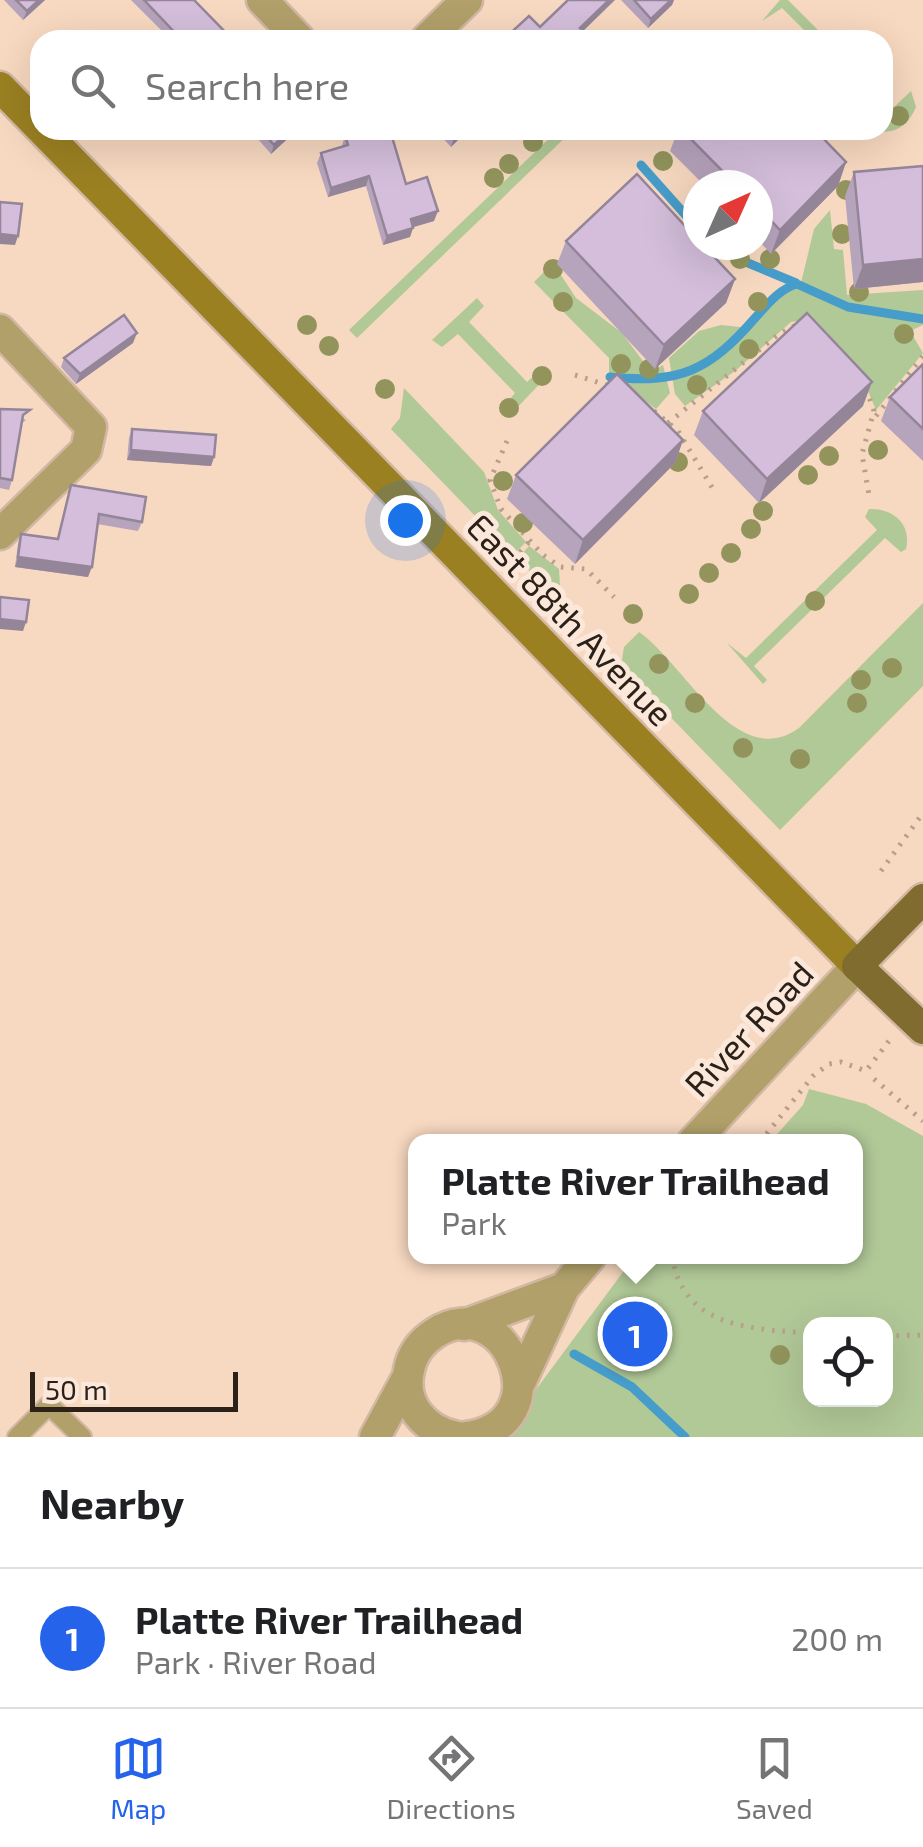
<!DOCTYPE html>
<html lang="en">
<head>
<meta charset="utf-8">
<style>
	:root { --surface:#fff; --page:#f6f6f6; --text:#202124; --muted:#757577; --line:#e0e0e0; --accent:#2563eb }
	body { margin:0; font-family:"Exo 2",sans-serif; background:var(--page); color:var(--text) }
	.controls { position:absolute; right:30px; bottom:30px; display:grid; overflow:hidden; border-radius:20px; box-shadow:0 10px 40px #0002 }
	.controls button { width:90px; height:90px; display:grid; place-items:center; padding:0; border:0; border-bottom:2px solid var(--line); background:var(--surface); color:var(--text); font:50px sans-serif }
	.compass { position:absolute; left:683px; top:170px; width:90px; height:90px; border-radius:50%; background:var(--surface); box-shadow:0 10px 40px #0002; rotate:45deg }
	.scale { position:absolute; left:30px; bottom:25px; width:208px; box-sizing:border-box; padding-left:10px; border:5px solid #2c2118; border-top:0; font-size:28px; line-height:35px; white-space:nowrap; color:#2c2118; -webkit-text-stroke:8px #fbe8da; paint-order:stroke }
	.you { position:absolute; left:405px; top:520px; width:35px; height:35px; margin:-25px; border:8px solid #fff; border-radius:50%; background:#1a73e8; box-shadow:0 0 0 15px #1a73e833 }
	.badge { display:grid; place-items:center; width:65px; height:65px; border-radius:50%; background:var(--accent); color:#fff; font-size:32px; font-weight:700 }
	.pin { position:absolute; translate:-50% -50%; border:5px solid #fff; box-shadow:0 2px 10px #0006 }
	.popup { position:absolute; left:408px; top:1134px; width:455px; height:130px; box-sizing:border-box; display:grid; place-content:center; border-radius:20px; background:var(--surface); filter:drop-shadow(0 2px 8px #0005); font-size:32px; white-space:nowrap; color:var(--muted) }
	.popup b { font-size:38px; color:var(--text) }
	.popup::after { content:''; position:absolute; left:50%; top:100%; margin-left:-20px; border:20px solid transparent; border-top-color:var(--surface) }
	.list { margin:0; padding:0; list-style:none }
	h2 { display:flex; justify-content:space-between; align-items:center; height:130px; margin:0; padding:0 40px; font-size:42px }
	h2 small { font-size:32px; font-weight:400; color:var(--muted) }
	.list li { display:grid; grid-template-columns:65px 1fr auto; gap:30px; align-items:center; box-sizing:border-box; height:140px; padding:0 40px; border-top:2px solid var(--line) }
	.list b { display:block; font-size:38px; white-space:nowrap }
	.list p { margin:0; font-size:32px; white-space:nowrap; color:var(--muted) }
	.list em { font-size:32px; font-style:normal; color:var(--muted) }
	.icon { flex:none; width:55px; height:55px; fill:none; stroke:currentColor; stroke-width:2; stroke-linecap:round; stroke-linejoin:round }
	.map { position:relative; flex:none; width:923px; height:1437px; overflow:hidden }
	.search { position:absolute; background:var(--surface); box-shadow:0 10px 40px #0002; left:30px; right:30px; top:30px; height:110px; display:flex; align-items:center; gap:25px; box-sizing:border-box; padding:0 35px; border-radius:30px; color:var(--muted); font-size:38px }
	.sheet { height:270px; background:var(--surface) }
	nav { display:flex; justify-content:space-around; align-items:center; box-sizing:border-box; height:140px; border-top:2px solid var(--line); background:var(--surface); font-size:28px; color:var(--muted) }
	nav a { display:grid; justify-items:center; gap:5px }
	nav .on { color:var(--accent) }
	.map>svg:first-child { display:block }
</style>
</head>
<body>
<div class="map">
<svg width="923" height="1437" viewBox="0 0 923 1437">
	<rect width="100%" height="100%" fill="#f7d8c0"/>
	<path fill="#b1c897" fill-rule="evenodd" d="M 780,0 L 788,0 L 828,40 L 814,40 L 782,8 L 762,21 Z
		M 911,91 L 916,107 C 908,126 894,136 873,130 L 883,130 L 883,96 L 894,107 Z
		M 558,130 L 573,130 L 357,338 L 349,330 Z
		M 830,210 L 834,249 L 843,250 L 847,295 L 923,290 L 923,325 L 910,331 L 923,353 L 876,410 L 863,379 L 805,320 L 791,322 L 735,371 L 685,406 L 675,394 L 669,358 L 699,331 L 721,325 L 749,328 L 775,298 L 801,283 L 814,229 Z
		M 553,263 L 576,298 L 622,333 L 651,372 L 663,365 L 670,393 L 656,409 L 609,373 L 609,358 L 534,282 Z
		M 477,298 L 484,306 L 469,322 L 527,382 L 542,368 L 551,372 L 512,413 L 503,407 L 515,393 L 458,334 L 442,347 L 432,340 Z
		M 404,388 L 484,472 L 498,510 L 526,542 L 513,555 L 391,429 L 400,418 Z
		M 869,509 C 893,508 912,524 906,549 L 901,552 L 885,538 L 754,666 L 767,680 L 763,684 L 727,643 L 746,658 L 877,530 L 865,517 Z
		M 529,546 L 559,569 L 561,602 L 517,559 Z
		M 923,603 L 923,686 L 780,830 L 621,666 L 624,647 L 639,632 C 684,663 737,773 799,728 Z
		M 809,1089 L 866,1104 L 923,1136 L 923,1437 L 493,1437 L 529,1399 L 626,1268 L 629,1257 L 855,1256 L 855,1142 L 771,1141 L 803,1105 ZM 810,1324 L 886,1324 L 886,1400 L 810,1400 Z"/>
	<g fill="none" stroke-linecap="round" stroke-linejoin="round">
		<path stroke="#479dca" stroke-width="9" d="M 641,165 L 698,229
			M 718,245 L 736,258 L 796,283
			M 610,377 C 680,384 709,371 755,318 C 767,305 779,289 797,284 L 848,307 L 923,319
			M 574,1354 L 632,1387 L 685,1437"/>
		<g stroke="#d2b7a2" stroke-width="22">
			<path id="lane" d="M 17,1437 L 49,1405 L 82,1437"/>
		</g>
		<g stroke="#d2b7a2" stroke-width="35">
			<path id="street" d="M 262,0 L 300,40
				M 426,40 L 467,0
				M 0,330 L 91,427 L 86,450 L 0,534
				M 693,1142 L 857,966
				M 464,1325 L 564,1288
				M 520,1383 L 564,1288 L 591,1256
				M 375,1437 L 406,1380
				M 457,1437 C 425,1431 401,1404 409,1370 C 412,1354 421,1342 435,1333 C 506,1287 564,1424 466,1437"/>
		</g>
		<g stroke="#d2b7a2" stroke-width="35">
			<path id="secondary" d="M 0,87 L 40,128
				M 42,130 L 857,966"/>
		</g>
		<g stroke="#d2b7a2" stroke-width="35">
			<path id="primary" d="M 923,899 L 857,966 L 923,1029"/>
		</g>
		<path stroke="#b79f8b" stroke-width="5" stroke-dasharray="2.5 8" stroke-linecap="butt" d="M 575,375 L 610,386
			M 866,389 L 874,411 L 862,454 L 869,495
			M 654,411 L 678,431 L 716,494
			M 876,416 L 923,356
			M 668,423 L 779,334 L 800,323
			M 507,441 L 490,480 L 501,509 L 542,554 L 560,567 L 586,569 L 614,597
			M 513,560 L 529,542
			M 881,871 L 923,813
			M 874,1079 L 923,1121
			M 760,1142 L 813,1076 L 829,1064 L 841,1062 L 866,1071 L 892,1037
			M 672,1256 C 683,1328 751,1329 810,1333
			M 886,1336 L 923,1335"/>
		<use href="#lane" stroke="#b1a06a" stroke-width="18"/>
		<use href="#street" stroke="#b1a06a" stroke-width="30"/>
		<use href="#secondary" stroke="#9b8022" stroke-width="30"/>
		<use href="#primary" stroke="#7f6c2e" stroke-width="30"/>
	</g>
	<g fill="#92945c">
		<circle cx="899" cy="116" r="10"/>
		<circle cx="533" cy="142" r="10"/>
		<circle cx="663" cy="161" r="10"/>
		<circle cx="509" cy="164" r="10"/>
		<circle cx="494" cy="178" r="10"/>
		<circle cx="846" cy="190" r="10"/>
		<circle cx="842" cy="234" r="10"/>
		<circle cx="740" cy="259" r="10"/>
		<circle cx="770" cy="259" r="10"/>
		<circle cx="553" cy="269" r="10"/>
		<circle cx="859" cy="292" r="10"/>
		<circle cx="563" cy="302" r="10"/>
		<circle cx="758" cy="302" r="10"/>
		<circle cx="307" cy="325" r="10"/>
		<circle cx="904" cy="334" r="10"/>
		<circle cx="329" cy="346" r="10"/>
		<circle cx="749" cy="349" r="10"/>
		<circle cx="621" cy="364" r="10"/>
		<circle cx="649" cy="369" r="10"/>
		<circle cx="542" cy="376" r="10"/>
		<circle cx="697" cy="385" r="10"/>
		<circle cx="385" cy="389" r="10"/>
		<circle cx="509" cy="408" r="10"/>
		<circle cx="878" cy="450" r="10"/>
		<circle cx="829" cy="456" r="10"/>
		<circle cx="678" cy="462" r="10"/>
		<circle cx="808" cy="475" r="10"/>
		<circle cx="503" cy="481" r="10"/>
		<circle cx="763" cy="511" r="10"/>
		<circle cx="523" cy="523" r="10"/>
		<circle cx="751" cy="529" r="10"/>
		<circle cx="731" cy="553" r="10"/>
		<circle cx="709" cy="573" r="10"/>
		<circle cx="689" cy="594" r="10"/>
		<circle cx="815" cy="601" r="10"/>
		<circle cx="633" cy="614" r="10"/>
		<circle cx="659" cy="664" r="10"/>
		<circle cx="892" cy="668" r="10"/>
		<circle cx="861" cy="680" r="10"/>
		<circle cx="695" cy="703" r="10"/>
		<circle cx="857" cy="703" r="10"/>
		<circle cx="743" cy="748" r="10"/>
		<circle cx="800" cy="759" r="10"/>
		<circle cx="780" cy="1355" r="10"/>
	</g>
	<path fill="#b6a3bc" d="M 4,0 L 45,0 L 23,20 Z
		M 131,0 L 194,0 L 233,40 L 171,40 Z
		M 621,0 L 674,0 L 672,5 L 648,28 Z
		M 250,130 L 297,130 L 271,154 Z
		M 435,130 L 468,130 L 451,147 Z
		M 678,130 L 815,130 L 846,162 L 838,186 L 771,254 L 758,240 L 758,185 L 704,185 L 670,151 Z
		M 345,135 L 406,184 L 434,221 L 413,227 L 410,237 L 383,245 L 366,186 L 328,197 L 317,163 L 321,153 L 342,146 Z
		M 923,166 L 923,282 L 854,289 L 845,196 L 854,172 Z
		M 566,241 L 735,279 L 726,303 L 655,369 L 557,264 Z
		M 133,343 L 76,384 L 61,367 L 64,358 Z
		M 923,364 L 923,461 L 881,421 L 890,397 Z
		M 863,406 L 759,503 L 694,435 L 703,411 Z
		M 0,409 L 26,420 L 22,423 L 12,480 L 9,490 L 0,488 Z
		M 132,429 L 214,457 L 211,466 L 127,460 L 129,438 Z
		M 683,440 L 675,463 L 575,564 L 507,499 L 516,475 Z
		M 71,485 L 142,522 L 138,531 L 97,524 L 88,577 L 15,567 L 18,544 L 21,534 L 57,539 Z"/>
	<path fill="#948599" d="M 39,0 L 45,0 L 23,20 L 27,11 Z
		M 609,0 L 615,0 L 577,37 L 580,28 Z
		M 671,0 L 674,0 L 672,5 L 648,28 L 651,19 Z
		M 290,130 L 297,130 L 271,154 L 274,145 Z
		M 461,130 L 468,130 L 451,147 L 454,137 Z
		M 846,162 L 838,186 L 771,254 L 780,230 Z
		M 369,176 L 366,186 L 328,197 L 331,188 Z
		M 438,211 L 434,221 L 407,229 L 411,219 Z
		M 413,228 L 410,237 L 383,245 L 387,236 Z
		M 0,234 L 18,236 L 15,245 L 0,244 Z
		M 923,259 L 923,282 L 854,289 L 863,265 Z
		M 735,279 L 726,303 L 655,369 L 664,345 Z
		M 137,333 L 133,343 L 76,384 L 80,374 Z
		M 872,382 L 863,406 L 759,503 L 767,479 Z
		M 683,440 L 675,463 L 575,564 L 583,540 Z
		M 131,450 L 214,457 L 211,466 L 127,460 Z
		M 18,557 L 92,567 L 88,577 L 15,567 Z
		M 0,619 L 26,622 L 23,631 L 0,629 Z"/>
	<path fill="#d4bedb" stroke="#948599" stroke-width="2.5" d="M 16,0 L 39,0 L 27,11 Z
		M 144,0 L 194,0 L 233,40 L 182,40 Z
		M 568,0 L 609,0 L 580,28 L 589,36 L 585,40 L 503,40 L 529,16 L 540,27 Z
		M 634,0 L 671,0 L 651,19 Z
		M 261,130 L 290,130 L 274,145 Z
		M 361,130 L 390,130 L 406,184 L 427,177 L 438,211 L 411,219 L 413,228 L 387,236 L 369,176 L 331,188 L 321,153 L 348,145 L 345,135 Z
		M 447,130 L 461,130 L 454,137 Z
		M 682,130 L 815,130 L 846,162 L 780,230 L 758,207 L 758,185 L 736,185 Z
		M 923,166 L 923,259 L 863,265 L 854,172 Z
		M 637,174 L 698,240 L 698,245 L 703,245 L 735,279 L 664,345 L 566,241 Z
		M 0,202 L 22,204 L 18,236 L 0,234 Z
		M 807,313 L 872,382 L 767,479 L 703,411 Z
		M 124,315 L 137,333 L 80,374 L 64,358 Z
		M 923,364 L 923,429 L 890,397 Z
		M 617,374 L 683,440 L 583,540 L 516,475 Z
		M 0,409 L 30,410 L 23,415 L 12,480 L 0,478 Z
		M 132,429 L 216,435 L 214,457 L 131,450 Z
		M 71,485 L 146,497 L 142,522 L 99,514 L 92,567 L 18,557 L 21,534 L 58,539 Z
		M 0,597 L 29,600 L 26,622 L 0,619 Z"/>
	<g text-anchor="middle" dominant-baseline="central" stroke-width="10" stroke-linejoin="round" paint-order="stroke">
		<g font-size="35" fill="#2c2118" stroke="#fbe8da">
			<text transform="translate(571 619) rotate(46)">East 88th Avenue</text>
			<text transform="translate(748 1028) rotate(-47)">River Road</text>
		</g>
	</g>
</svg>
<div class="controls">
<button><svg class="icon" aria-label="locate" viewBox="0 0 24 24"><circle cx="12" cy="12" r="6"/><path d="M12 2v4M12 18v4M2 12h4M18 12h4"/></svg></button>
</div>
<svg class="compass" viewBox="-18 -18 36 36"><path d="M0-13l5 13h-10z" fill="#e53935"/><path d="M0 13l5-13h-10z" fill="#757577"/></svg>
<div class="scale">50 m</div>
<div class="you"></div>
<div class="pin badge" style="left:635px;top:1334px">1</div>
<div class="popup"><b>Platte River Trailhead</b>Park</div>
<div class="search"><svg class="icon" aria-label="search" viewBox="0 0 24 24"><circle cx="10" cy="10" r="6"/><path d="M15 15l6 6"/></svg>Search here</div>
</div>
<section class="sheet">
<h2>Nearby<small></small></h2>
<ul class="list">
<li><span class="badge">1</span><div><b>Platte River Trailhead</b><p>Park · River Road</p></div><em>200 m</em></li>
</ul>
</section>
<nav>
<a class="on"><svg class="icon" aria-label="map" viewBox="0 0 24 24"><path d="M3 6l6-2 6 2 6-2v14l-6 2-6-2-6 2zM9 4v14M15 6v14"/></svg>Map</a>
<a><svg class="icon" aria-label="directions" viewBox="0 0 24 24"><path d="M12 3l9 9-9 9-9-9zM9 14v-3h6M13 9l2 2-2 2"/></svg>Directions</a>
<a><svg class="icon" aria-label="saved" viewBox="0 0 24 24"><path d="M7 4h10v16l-5-4-5 4z"/></svg>Saved</a>
</nav>
</body>
</html>
